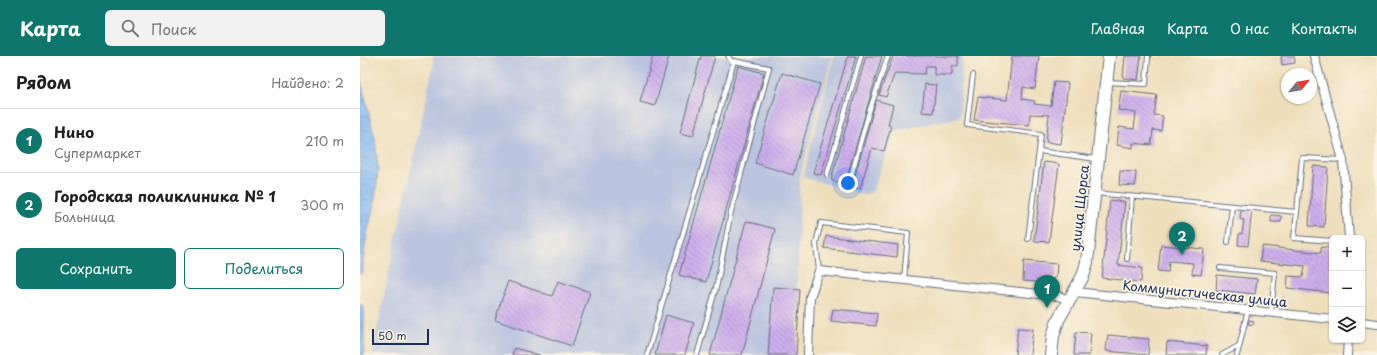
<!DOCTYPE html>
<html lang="ru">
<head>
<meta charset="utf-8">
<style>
	:root { --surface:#fff; --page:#f2f2f2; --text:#202124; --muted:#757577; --line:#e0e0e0; --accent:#0f766e }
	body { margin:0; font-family:"Playpen Sans",sans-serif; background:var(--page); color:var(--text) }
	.controls { position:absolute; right:12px; bottom:12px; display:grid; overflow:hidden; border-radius:6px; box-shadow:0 1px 3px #0004 }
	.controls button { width:36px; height:36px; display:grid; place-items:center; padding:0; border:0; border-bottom:1px solid var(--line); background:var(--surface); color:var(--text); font:20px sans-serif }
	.compass { position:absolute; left:921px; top:12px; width:36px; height:36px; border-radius:50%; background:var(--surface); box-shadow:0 1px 3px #0004; rotate:60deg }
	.scale { position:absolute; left:12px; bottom:10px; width:57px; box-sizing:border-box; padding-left:4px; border:2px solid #1b2f5e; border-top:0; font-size:11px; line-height:14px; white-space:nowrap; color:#1b2f5e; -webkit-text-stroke:3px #fcf5e5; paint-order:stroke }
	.you { position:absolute; left:488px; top:127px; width:14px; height:14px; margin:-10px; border:3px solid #fff; border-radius:50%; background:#1a73e8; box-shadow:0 0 0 6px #1a73e833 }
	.badge { display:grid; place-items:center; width:26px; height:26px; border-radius:50%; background:var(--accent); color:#fff; font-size:13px; font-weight:700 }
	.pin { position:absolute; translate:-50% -33px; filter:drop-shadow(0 1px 2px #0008) }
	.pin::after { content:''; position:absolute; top:21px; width:14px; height:12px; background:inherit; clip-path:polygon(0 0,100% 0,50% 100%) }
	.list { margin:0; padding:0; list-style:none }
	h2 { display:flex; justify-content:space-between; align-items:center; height:52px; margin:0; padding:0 16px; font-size:17px }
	h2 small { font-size:13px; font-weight:400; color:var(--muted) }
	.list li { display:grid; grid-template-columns:26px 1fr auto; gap:12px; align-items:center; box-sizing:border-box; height:64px; padding:0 16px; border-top:1px solid var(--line) }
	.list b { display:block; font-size:15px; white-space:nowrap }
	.list p { margin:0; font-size:13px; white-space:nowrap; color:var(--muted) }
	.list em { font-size:13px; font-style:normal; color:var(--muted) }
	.actions { display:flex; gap:8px; padding:12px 16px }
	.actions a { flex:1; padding:9px 0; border:1px solid var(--accent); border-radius:6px; text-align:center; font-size:14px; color:var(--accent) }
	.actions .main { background:var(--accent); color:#fff }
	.icon { flex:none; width:22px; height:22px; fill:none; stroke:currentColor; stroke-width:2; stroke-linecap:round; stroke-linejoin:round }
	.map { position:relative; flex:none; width:1017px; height:299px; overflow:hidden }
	header { display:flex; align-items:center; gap:24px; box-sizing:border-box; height:56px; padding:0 20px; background:var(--accent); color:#fff }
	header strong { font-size:19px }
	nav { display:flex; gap:22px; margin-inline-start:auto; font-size:14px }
	.search { width:280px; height:36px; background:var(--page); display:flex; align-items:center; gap:10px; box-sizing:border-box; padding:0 14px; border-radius:6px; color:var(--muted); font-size:15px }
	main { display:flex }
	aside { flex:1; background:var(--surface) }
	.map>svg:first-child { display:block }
</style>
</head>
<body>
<header>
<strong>Карта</strong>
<div class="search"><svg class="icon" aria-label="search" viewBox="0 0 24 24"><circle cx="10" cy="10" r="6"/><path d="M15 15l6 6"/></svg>Поиск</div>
<nav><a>Главная</a><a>Карта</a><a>О нас</a><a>Контакты</a></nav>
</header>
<main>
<aside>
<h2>Рядом<small>Найдено: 2</small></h2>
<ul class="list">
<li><span class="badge">1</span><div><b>Нино</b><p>Супермаркет</p></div><em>210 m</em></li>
<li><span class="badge">2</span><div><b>Городская поликлиника № 1</b><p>Больница</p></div><em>300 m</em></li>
</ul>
<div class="actions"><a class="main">Сохранить</a><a>Поделиться</a></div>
</aside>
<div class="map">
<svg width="1017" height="299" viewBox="0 0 1017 299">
	<defs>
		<pattern id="water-ripples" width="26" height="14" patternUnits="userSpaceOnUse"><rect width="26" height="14" fill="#82b7f1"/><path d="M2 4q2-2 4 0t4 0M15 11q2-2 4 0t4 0" fill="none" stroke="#6a95c6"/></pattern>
		<pattern id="building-back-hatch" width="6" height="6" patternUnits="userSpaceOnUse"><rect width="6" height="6" fill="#cdaeeb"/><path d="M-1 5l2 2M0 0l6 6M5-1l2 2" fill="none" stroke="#a68ec2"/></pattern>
	</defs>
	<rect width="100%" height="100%" fill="#fcf5e5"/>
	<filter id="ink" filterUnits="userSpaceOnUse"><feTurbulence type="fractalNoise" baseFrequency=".025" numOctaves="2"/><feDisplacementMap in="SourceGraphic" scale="8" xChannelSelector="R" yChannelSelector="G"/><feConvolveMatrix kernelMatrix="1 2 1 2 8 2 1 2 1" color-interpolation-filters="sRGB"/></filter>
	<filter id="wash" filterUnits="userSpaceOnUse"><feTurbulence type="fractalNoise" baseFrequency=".012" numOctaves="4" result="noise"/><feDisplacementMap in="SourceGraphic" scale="16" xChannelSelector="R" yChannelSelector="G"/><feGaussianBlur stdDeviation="0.9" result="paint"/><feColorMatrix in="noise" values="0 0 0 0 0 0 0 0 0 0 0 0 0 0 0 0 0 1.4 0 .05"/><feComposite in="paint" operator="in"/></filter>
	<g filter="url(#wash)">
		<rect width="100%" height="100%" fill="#eedebc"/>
		<path fill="#bac4de" d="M 73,0 L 472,0 L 440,121 L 435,299 L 12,299 L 26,229 L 74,6 Z
			M 474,0 L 602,0 L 600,61 L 534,75 L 513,135 L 504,139 L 443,121 Z"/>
		<path fill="url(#water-ripples)" stroke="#4e73a8" d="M 0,12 L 0,22 L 15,83 L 18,114 L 15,143 L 5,188 L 2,215 L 0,219 Z
			M 0,248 L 3,251 L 4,254 L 4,299 L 0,299 Z"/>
		<g id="blocks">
			<path fill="url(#building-back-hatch)" d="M 293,0 L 309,0 L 295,50 L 280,46 Z
				M 341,0 L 355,0 L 333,80 L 320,77 Z
				M 488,0 L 496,0 L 461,119 L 453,117 Z
				M 506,0 L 522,0 L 485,128 L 471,124 Z
				M 533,0 L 598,0 L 598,10 L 592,10 L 592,19 L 574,19 L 574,10 L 566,10 L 565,18 L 535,17 L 526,41 L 519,39 Z
				M 652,0 L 679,0 L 675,33 L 663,31 L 662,43 L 675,45 L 674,48 L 691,50 L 694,26 L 708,27 L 701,88 L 686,86 L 689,59 L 670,58 L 669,69 L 614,64 L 618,41 L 647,44 Z
				M 765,0 L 781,0 L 778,24 L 763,22 Z
				M 921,0 L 934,0 L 935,7 L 922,9 Z
				M 378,10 L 404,17 L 346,226 L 319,219 Z
				M 422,17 L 460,28 L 433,119 L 395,107 Z
				M 565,28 L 576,29 L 573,57 L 562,56 Z
				M 761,35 L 797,39 L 794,59 L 803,60 L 801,75 L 793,74 L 791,89 L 773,87 L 773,92 L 757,89 L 759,71 L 774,73 L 776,57 L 758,54 Z
				M 516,44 L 533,49 L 528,69 L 531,70 L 524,95 L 512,92 L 500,133 L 492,131 Z
				M 684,106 L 699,108 L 689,186 L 674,185 Z
				M 953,110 L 968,111 L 964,171 L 949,170 Z
				M 760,115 L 776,116 L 775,130 L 759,129 Z
				M 750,144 L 765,146 L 758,209 L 782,212 L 781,226 L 742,222 Z
				M 881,151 L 892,152 L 888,190 L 878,189 L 879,178 L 882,178 L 884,164 L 880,163 Z
				M 911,159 L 921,160 L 921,166 L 911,166 Z
				M 386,165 L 415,173 L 382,299 L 350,299 Z
				M 466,180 L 538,189 L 537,201 L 464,192 Z
				M 801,189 L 844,193 L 841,219 L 832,218 L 833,207 L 809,205 L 808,216 L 798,215 Z
				M 902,190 L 961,197 L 961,191 L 972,192 L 971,237 L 927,232 L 928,220 L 943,221 L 945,210 L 900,205 Z
				M 664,205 L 697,208 L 696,220 L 689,227 L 663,225 Z
				M 857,219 L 897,223 L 895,238 L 856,234 Z
				M 148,225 L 192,240 L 198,225 L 230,236 L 212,290 L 135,264 Z
				M 413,231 L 440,233 L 436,299 L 408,299 Z
				M 473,253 L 517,257 L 516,270 L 471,265 Z
				M 306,259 L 334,267 L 325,299 L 295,299 Z
				M 889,264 L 894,265 L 893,269 L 888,268 Z
				M 658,272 L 673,273 L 670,299 L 655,299 Z
				M 716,276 L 731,277 L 729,299 L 714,299 Z
				M 748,279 L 789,283 L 788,299 L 746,295 Z
				M 807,286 L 847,290 L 846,299 L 806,299 Z
				M 154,292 L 180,299 L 152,299 Z"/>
		</g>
	</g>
	<g filter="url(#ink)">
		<use href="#blocks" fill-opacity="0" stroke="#656c7f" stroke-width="1"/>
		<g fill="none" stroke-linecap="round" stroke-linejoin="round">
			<g stroke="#656c7f" stroke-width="6">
				<path id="lane" d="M 613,19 L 607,69 L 681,78 L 679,95 L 736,103
					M 747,26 L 786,28 L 788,0
					M 467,119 L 501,0
					M 490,124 L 508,59 L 528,0
					M 735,137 L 937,156 L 942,102 L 983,104
					M 937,156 L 934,182 L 972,185
					M 668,183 L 679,95
					M 868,186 L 872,150
					M 767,203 L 772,141
					M 860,212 L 915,217 L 911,256
					M 459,215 L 456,187 L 461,167 L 548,177 L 544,224
					M 287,299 L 374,5 L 371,5 L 368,0
					M 337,299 L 357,228 L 371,156 L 409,12 L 374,5
					M 862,299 L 880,289
					M 877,299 L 888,254"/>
			</g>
			<g stroke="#656c7f" stroke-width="10">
				<path id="street" d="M 954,0 L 983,104 L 989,182
					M 715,236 L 972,263
					M 1002,266 L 1017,268
					M 448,299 L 450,241 L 459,215 L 698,240 L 709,244
					M 987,299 L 988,284"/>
			</g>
			<g stroke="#656c7f" stroke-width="14">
				<path id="primary" d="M 691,299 L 693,280 L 698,264 L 723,220 L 727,206 L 749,0"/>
			</g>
			<use href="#lane" stroke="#fff" stroke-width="4"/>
			<use href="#street" stroke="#fff" stroke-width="8"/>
			<use href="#primary" stroke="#fff" stroke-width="12"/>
		</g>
	</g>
	<g text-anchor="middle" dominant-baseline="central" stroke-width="3.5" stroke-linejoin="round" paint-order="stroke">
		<g font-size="13" fill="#1b2f5e" stroke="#fcf5e5">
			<text transform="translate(719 152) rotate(-84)">улица Щорса</text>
			<text transform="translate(845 237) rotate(6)">Коммунистическая улица</text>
		</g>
	</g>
</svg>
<div class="controls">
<button>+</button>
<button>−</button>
<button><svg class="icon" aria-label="layers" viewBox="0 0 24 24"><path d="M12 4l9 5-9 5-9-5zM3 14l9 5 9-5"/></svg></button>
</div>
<svg class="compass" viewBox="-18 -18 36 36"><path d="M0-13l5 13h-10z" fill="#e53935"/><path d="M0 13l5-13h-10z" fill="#757577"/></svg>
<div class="scale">50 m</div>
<div class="you"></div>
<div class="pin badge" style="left:687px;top:252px">1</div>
<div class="pin badge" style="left:822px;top:199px">2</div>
</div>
</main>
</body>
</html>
